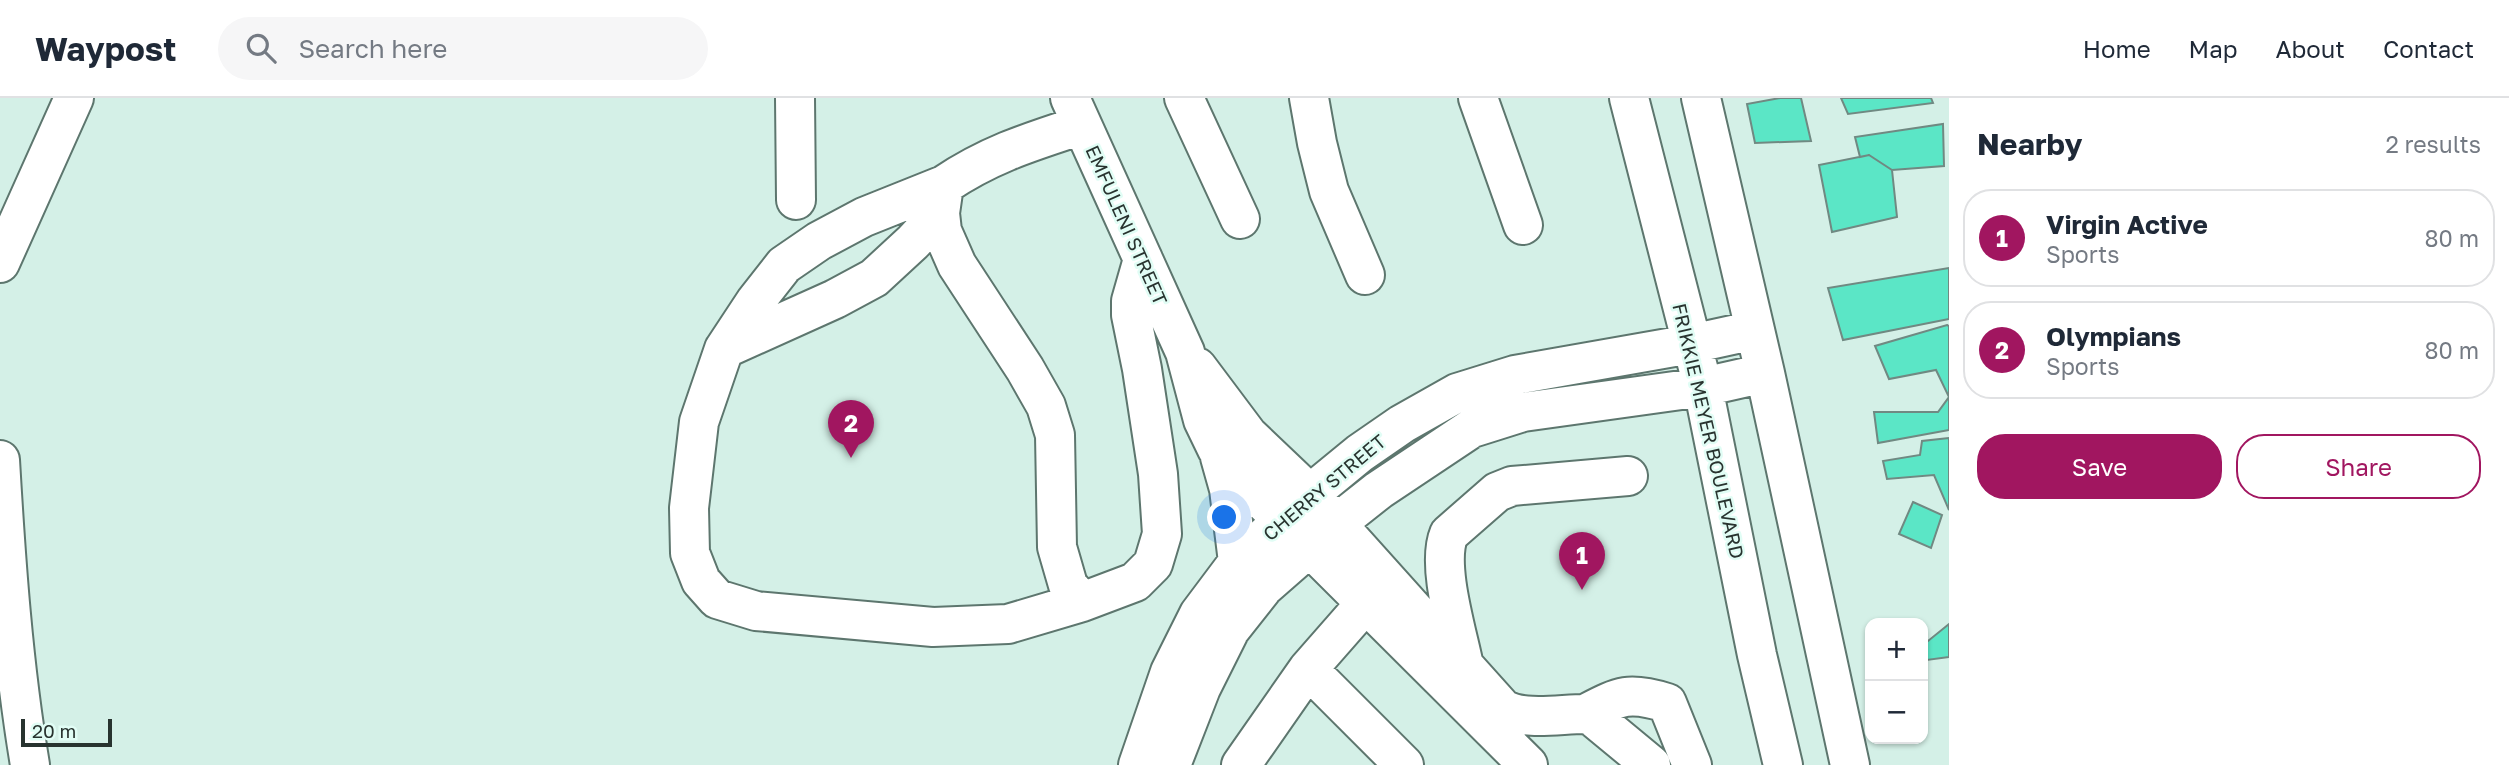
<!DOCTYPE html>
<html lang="en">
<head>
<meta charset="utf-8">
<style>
	:root { --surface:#fff; --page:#f6f6f7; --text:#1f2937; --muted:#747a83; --line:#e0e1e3; --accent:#a11660 }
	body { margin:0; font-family:"Golos Text",sans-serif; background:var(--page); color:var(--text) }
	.controls { position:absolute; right:21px; bottom:21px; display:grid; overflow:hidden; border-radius:14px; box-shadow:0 2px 5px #0004 }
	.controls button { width:63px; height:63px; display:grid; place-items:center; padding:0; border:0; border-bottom:2px solid var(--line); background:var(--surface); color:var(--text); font:35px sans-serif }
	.scale { position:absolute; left:21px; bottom:18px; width:91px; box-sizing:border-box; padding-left:7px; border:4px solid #28332f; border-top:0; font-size:19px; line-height:24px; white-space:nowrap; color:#28332f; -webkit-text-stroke:5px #e1fdf5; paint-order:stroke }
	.you { position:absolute; left:1225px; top:420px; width:24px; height:24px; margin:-18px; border:5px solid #fff; border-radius:50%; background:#1a73e8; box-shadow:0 0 0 10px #1a73e833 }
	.badge { display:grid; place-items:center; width:46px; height:46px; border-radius:50%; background:var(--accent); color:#fff; font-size:23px; font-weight:700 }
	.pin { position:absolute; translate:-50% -58px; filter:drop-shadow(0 2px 4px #0008) }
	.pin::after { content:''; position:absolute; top:37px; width:24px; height:21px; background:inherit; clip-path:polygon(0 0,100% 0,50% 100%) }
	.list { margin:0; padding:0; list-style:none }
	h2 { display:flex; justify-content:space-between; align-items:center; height:91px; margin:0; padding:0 28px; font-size:30px }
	h2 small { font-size:23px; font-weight:400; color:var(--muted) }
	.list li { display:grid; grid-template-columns:46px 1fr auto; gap:21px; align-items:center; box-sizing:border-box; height:98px; margin:0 14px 14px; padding:0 14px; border:2px solid var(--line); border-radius:28px }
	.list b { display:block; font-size:26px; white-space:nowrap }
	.list p { margin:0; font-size:23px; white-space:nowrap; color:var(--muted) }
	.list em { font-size:23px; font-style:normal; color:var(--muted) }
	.actions { display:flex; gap:14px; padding:21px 28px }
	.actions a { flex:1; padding:16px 0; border:2px solid var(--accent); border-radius:28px; text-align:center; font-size:24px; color:var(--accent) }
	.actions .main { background:var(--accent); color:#fff }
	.icon { flex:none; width:38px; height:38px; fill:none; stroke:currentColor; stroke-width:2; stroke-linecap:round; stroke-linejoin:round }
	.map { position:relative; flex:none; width:1949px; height:667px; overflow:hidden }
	header { display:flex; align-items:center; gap:42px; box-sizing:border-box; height:98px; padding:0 35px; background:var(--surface); border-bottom:2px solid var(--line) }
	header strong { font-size:33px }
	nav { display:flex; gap:38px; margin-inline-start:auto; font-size:24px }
	.search { width:490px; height:63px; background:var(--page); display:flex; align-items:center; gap:18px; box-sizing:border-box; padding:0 24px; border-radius:38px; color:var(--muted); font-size:26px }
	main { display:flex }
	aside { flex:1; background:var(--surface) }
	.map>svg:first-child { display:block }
</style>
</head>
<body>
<header>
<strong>Waypost</strong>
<div class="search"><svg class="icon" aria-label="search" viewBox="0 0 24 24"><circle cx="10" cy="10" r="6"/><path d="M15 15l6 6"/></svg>Search here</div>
<nav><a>Home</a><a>Map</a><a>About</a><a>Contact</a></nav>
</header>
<main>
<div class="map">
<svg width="1949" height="667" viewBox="0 0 1949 667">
	<rect width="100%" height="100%" fill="#d4f0e7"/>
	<path fill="#5be6c6" stroke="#708982" stroke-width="2" d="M 1780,0 L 1801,0 L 1811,43 L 1755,45 L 1747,6 Z
		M 1841,0 L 1931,0 L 1933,5 L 1848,16 Z
		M 1943,26 L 1944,68 L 1892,72 L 1869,57 L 1860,59 L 1855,39 Z
		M 1869,57 L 1892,72 L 1897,119 L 1832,134 L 1819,67 Z
		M 1949,170 L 1949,221 L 1843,242 L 1828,190 Z
		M 1947,227 L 1949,228 L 1949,299 L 1936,272 L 1889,281 L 1875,248 Z
		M 1949,299 L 1949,332 L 1878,345 L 1874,314 L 1938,314 Z
		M 1949,340 L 1949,412 L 1934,377 L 1887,381 L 1883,363 L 1920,357 L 1922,343 Z
		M 1913,404 L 1942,417 L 1931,450 L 1899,436 Z
		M 1949,526 L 1949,559 L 1927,562 L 1923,547 Z"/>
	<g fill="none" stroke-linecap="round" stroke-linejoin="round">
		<g stroke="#5d766e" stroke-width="42">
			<path id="minor" d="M 795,0 L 796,102
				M 1070,0 L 1185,254 L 1203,322 L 1217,351 L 1243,383 L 1528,667
				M 1184,0 L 1240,121
				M 1309,0 L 1317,45 L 1329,93 L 1365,177
				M 1478,0 L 1523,127
				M 1629,0 L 1703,289 L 1757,557 L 1783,667
				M 1701,0 L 1765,275 L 1850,667
				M 944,87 L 864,119 L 819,143 L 784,167 L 755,204 L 724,251 L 699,324 L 689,410 L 690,455 L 701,483 L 717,501 L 756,513 L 933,529 L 1008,526 L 1082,504 L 1068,487 L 1057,449 L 1055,337 L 1046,308 L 1025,271 L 957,167 L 942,133 L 940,115 L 944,87 C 990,56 1030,44 1082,27
				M 0,165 L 74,0
				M 724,251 L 835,201 L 874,180 L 913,144 L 940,115
				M 1197,269 L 1248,337 L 1310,396 L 1503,611 C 1526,623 1559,616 1585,616 L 1593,619 L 1651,667
				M 1220,359 L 1229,391 L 1238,464
				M 0,362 C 6,465 13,566 30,667
				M 1082,504 L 1135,484 L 1153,466 L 1162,436 L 1158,376 L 1142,271 L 1131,217 L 1131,203 L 1143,161
				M 1464,568 C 1457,533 1436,467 1449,436 L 1497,394 L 1512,388 L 1628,378
				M 1308,571 L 1404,667
				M 1585,616 C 1620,598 1628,593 1667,605 L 1692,667
				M 1138,667 L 1170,574 L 1199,516 L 1238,464 L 1310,396 L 1360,355 L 1402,326 L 1457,295 L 1515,277 L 1691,246 L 1755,232
				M 1171,667 L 1201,590 L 1230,532 L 1264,489 L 1336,426 L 1379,392 L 1472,330 L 1523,314 L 1703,289 L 1765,275
				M 1241,667 L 1308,571 L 1365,506"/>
		</g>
		<use href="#minor" stroke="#fff" stroke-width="38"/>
	</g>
	<g text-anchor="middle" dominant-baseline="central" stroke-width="5" stroke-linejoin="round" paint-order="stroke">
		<g font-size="19" fill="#28332f" stroke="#e1fdf5">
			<text transform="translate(1127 127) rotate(66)">EMFULENI STREET</text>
			<text transform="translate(1709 333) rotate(77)">FRIKKIE MEYER BOULEVARD</text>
			<text transform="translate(1324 389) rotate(-40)">CHERRY STREET</text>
		</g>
	</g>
</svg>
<div class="controls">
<button>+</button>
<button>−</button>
</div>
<div class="scale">20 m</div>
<div class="you"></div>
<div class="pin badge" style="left:1582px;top:492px">1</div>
<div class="pin badge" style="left:851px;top:360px">2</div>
</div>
<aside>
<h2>Nearby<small>2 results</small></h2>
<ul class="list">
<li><span class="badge">1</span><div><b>Virgin Active</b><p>Sports</p></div><em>80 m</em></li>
<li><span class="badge">2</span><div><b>Olympians</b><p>Sports</p></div><em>80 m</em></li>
</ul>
<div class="actions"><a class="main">Save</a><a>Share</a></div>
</aside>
</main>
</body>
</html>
